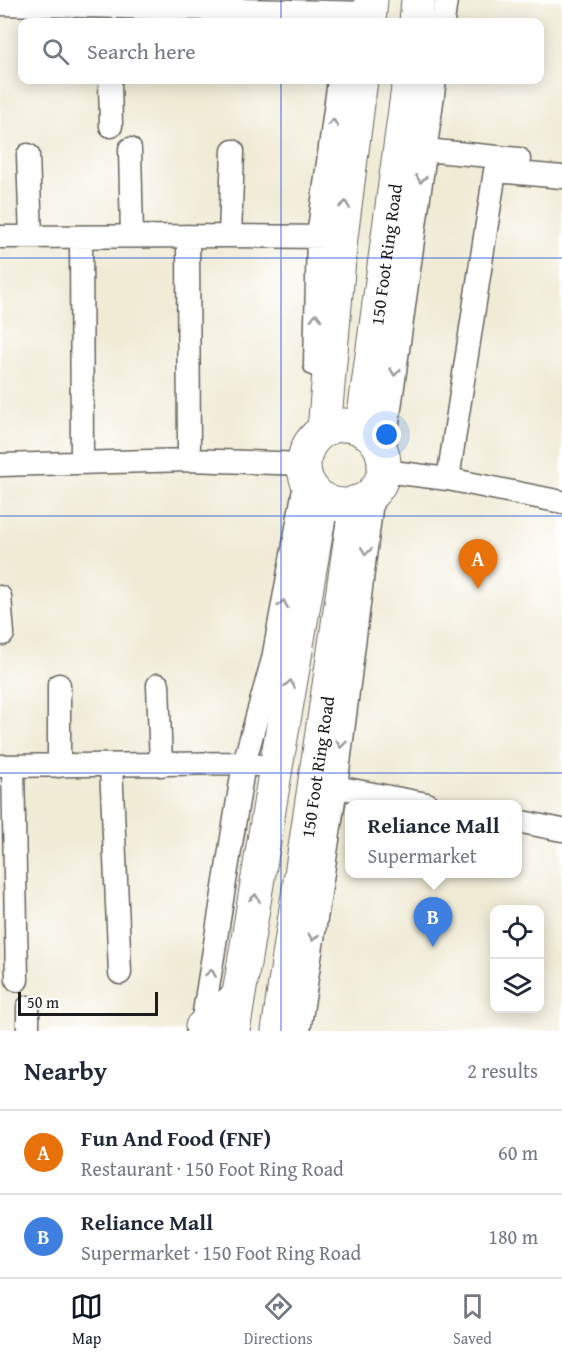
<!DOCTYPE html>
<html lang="en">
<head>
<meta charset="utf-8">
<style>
	:root { --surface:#fff; --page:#f2f2f3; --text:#1f2937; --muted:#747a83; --line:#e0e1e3; --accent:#111827 }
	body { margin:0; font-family:"Gentium Book Plus",serif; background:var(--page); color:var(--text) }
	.controls { position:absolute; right:18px; bottom:18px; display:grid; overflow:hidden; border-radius:12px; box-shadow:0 3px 15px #0003 }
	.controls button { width:54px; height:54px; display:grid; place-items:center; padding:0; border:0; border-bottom:2px solid var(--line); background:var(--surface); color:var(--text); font:30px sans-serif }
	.scale { position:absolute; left:18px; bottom:15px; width:140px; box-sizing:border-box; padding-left:6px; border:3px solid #1c1c1c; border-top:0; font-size:16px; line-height:21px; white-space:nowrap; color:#1c1c1c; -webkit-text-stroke:4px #fff; paint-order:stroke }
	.you { position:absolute; left:387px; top:435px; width:21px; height:21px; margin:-15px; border:4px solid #fff; border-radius:50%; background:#1a73e8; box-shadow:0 0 0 9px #1a73e833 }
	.badge { display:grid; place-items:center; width:39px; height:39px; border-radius:50%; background:var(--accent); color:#fff; font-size:20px; font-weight:700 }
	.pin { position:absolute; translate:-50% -50px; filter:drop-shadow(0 2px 3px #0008) }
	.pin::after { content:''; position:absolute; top:32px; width:21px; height:18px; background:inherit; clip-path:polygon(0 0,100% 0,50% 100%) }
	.popup { position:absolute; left:345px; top:800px; width:177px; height:78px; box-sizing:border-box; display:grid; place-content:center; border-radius:12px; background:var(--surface); filter:drop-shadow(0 2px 4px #0005); font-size:20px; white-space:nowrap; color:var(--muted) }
	.popup b { font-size:22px; color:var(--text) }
	.popup::after { content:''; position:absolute; left:50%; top:100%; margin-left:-12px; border:12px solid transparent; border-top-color:var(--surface) }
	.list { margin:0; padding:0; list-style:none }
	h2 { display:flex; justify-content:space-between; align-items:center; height:78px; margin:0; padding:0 24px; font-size:26px }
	h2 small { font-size:20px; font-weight:400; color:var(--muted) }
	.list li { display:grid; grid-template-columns:39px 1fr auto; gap:18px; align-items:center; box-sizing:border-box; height:84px; padding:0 24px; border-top:2px solid var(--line) }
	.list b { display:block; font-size:22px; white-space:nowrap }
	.list p { margin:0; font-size:20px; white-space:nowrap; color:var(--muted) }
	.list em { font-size:20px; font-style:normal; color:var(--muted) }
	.icon { flex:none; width:33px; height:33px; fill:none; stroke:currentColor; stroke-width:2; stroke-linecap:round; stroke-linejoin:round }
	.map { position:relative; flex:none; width:562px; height:1031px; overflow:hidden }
	.search { position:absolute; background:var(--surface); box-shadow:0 3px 15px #0003; left:18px; right:18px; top:18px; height:66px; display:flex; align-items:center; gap:15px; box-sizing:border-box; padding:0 21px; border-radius:12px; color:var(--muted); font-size:22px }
	.sheet { height:246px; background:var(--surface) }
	nav { display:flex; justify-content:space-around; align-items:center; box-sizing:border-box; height:84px; border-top:2px solid var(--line); background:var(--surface); font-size:16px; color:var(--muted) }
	nav a { display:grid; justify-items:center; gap:3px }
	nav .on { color:var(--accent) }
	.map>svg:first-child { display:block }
</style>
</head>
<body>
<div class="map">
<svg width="562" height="1031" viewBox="0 0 562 1031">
	<rect width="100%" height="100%" fill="#fff"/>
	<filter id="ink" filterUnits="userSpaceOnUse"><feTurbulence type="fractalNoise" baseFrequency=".0167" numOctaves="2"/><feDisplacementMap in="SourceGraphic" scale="12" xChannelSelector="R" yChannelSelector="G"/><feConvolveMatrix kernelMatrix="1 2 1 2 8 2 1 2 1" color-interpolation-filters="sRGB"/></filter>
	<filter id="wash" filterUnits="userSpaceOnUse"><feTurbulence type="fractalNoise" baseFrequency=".008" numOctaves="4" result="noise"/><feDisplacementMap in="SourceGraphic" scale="24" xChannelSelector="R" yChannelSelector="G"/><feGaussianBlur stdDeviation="1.35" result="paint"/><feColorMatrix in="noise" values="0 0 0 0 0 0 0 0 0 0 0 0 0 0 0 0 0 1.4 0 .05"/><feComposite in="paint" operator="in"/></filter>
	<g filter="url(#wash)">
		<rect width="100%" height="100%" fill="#f0ebd5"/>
	</g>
	<g filter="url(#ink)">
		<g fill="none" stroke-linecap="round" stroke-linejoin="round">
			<g stroke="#66645d" stroke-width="25">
				<path id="minor" d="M 0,4 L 370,13
					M 443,22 L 446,0
					M 110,80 L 111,126
					M 130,149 L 132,236
					M 425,150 L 519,159
					M 28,155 L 31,237
					M 188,236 L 189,460
					M 230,236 L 233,151
					M 0,237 L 230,236 L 331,237
					M 81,237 L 82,462
					M 315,365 L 318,237 L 339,80
					M 383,459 L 435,80
					M 0,465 L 189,460 L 304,464
					M 384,471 L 448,479 L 562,502
					M 448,479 L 495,171 L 562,177
					M 0,597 L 3,634
					M 59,685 L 59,766
					M 158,685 L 161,765
					M 111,765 L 120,973
					M 0,766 L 244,763 L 256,765
					M 13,766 L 17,980
					M 336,787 L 427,804
					M 517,821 L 562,830
					M 28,1007 L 28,1031
					M 201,1031 L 244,763 L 273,659 L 306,478
					M 299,1031 L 336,787 L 373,493"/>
			</g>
			<g stroke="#66645d" stroke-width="35">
				<g id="highway">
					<path d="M 369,22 L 371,0"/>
					<path d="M 416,22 L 418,0"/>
					<circle cx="344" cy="465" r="40"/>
					<path d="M 324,430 L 341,237 L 361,80"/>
					<path id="s1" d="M 362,430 L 409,80"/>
					<path d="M 202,1027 L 238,997"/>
					<path d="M 233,1031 L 276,767 L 322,499"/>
					<path id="s2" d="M 278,1031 L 356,502"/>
				</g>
			</g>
			<use href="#minor" stroke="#fff" stroke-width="22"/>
			<use href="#highway" stroke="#fff" stroke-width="33"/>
		</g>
		<defs><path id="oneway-chevron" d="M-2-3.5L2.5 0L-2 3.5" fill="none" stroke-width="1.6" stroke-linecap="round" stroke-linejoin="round" transform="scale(1.5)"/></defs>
		<g stroke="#999">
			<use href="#oneway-chevron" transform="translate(333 123) rotate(-82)"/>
			<use href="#oneway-chevron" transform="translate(421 179) rotate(98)"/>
			<use href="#oneway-chevron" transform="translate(345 205) rotate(-83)"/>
			<use href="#oneway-chevron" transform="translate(316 317) rotate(-89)"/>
			<use href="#oneway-chevron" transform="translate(395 372) rotate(98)"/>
			<use href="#oneway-chevron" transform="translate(366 551) rotate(97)"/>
			<use href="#oneway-chevron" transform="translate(283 604) rotate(-80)"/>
			<use href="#oneway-chevron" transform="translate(290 684) rotate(-80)"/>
			<use href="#oneway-chevron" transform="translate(341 744) rotate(97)"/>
			<use href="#oneway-chevron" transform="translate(255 898) rotate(-81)"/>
			<use href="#oneway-chevron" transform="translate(313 937) rotate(99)"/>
			<use href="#oneway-chevron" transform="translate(211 973) rotate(-81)"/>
		</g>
	</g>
	<path fill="none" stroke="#1d4ed8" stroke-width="1.5" stroke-opacity="0.55" d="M 281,0 L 281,22M 281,80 L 281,1031M 0,258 L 562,258M 0,516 L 562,516M 0,773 L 562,773"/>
	<g text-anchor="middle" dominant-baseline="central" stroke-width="4.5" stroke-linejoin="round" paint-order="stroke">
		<g font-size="18" fill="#1c1c1c" stroke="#fff">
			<text stroke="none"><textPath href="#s1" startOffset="177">150 Foot Ring Road</textPath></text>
			<text stroke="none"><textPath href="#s2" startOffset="267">150 Foot Ring Road</textPath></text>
		</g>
	</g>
</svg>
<div class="controls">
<button><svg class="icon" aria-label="locate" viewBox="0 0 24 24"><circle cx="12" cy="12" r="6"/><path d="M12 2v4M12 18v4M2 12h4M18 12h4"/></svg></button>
<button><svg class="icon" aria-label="layers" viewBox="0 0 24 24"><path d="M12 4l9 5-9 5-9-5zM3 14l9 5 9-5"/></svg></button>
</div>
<div class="scale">50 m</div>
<div class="you"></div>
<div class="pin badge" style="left:478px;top:589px;background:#e8710a">A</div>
<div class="pin badge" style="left:433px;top:947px;background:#3f7fe0">B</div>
<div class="popup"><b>Reliance Mall</b>Supermarket</div>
<div class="search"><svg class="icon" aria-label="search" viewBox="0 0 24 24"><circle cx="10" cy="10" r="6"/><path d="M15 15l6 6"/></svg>Search here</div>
</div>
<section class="sheet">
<h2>Nearby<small>2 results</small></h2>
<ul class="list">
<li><span class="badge" style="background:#e8710a">A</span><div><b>Fun And Food (FNF)</b><p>Restaurant · 150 Foot Ring Road</p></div><em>60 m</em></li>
<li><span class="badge" style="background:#3f7fe0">B</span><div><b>Reliance Mall</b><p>Supermarket · 150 Foot Ring Road</p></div><em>180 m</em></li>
</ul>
</section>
<nav>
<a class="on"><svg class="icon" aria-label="map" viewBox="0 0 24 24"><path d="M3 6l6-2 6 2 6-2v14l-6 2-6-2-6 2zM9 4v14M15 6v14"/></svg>Map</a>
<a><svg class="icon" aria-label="directions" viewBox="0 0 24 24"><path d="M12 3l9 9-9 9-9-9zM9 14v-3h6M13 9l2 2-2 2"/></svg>Directions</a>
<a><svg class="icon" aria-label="saved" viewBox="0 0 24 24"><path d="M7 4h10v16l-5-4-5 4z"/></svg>Saved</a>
</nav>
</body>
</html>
